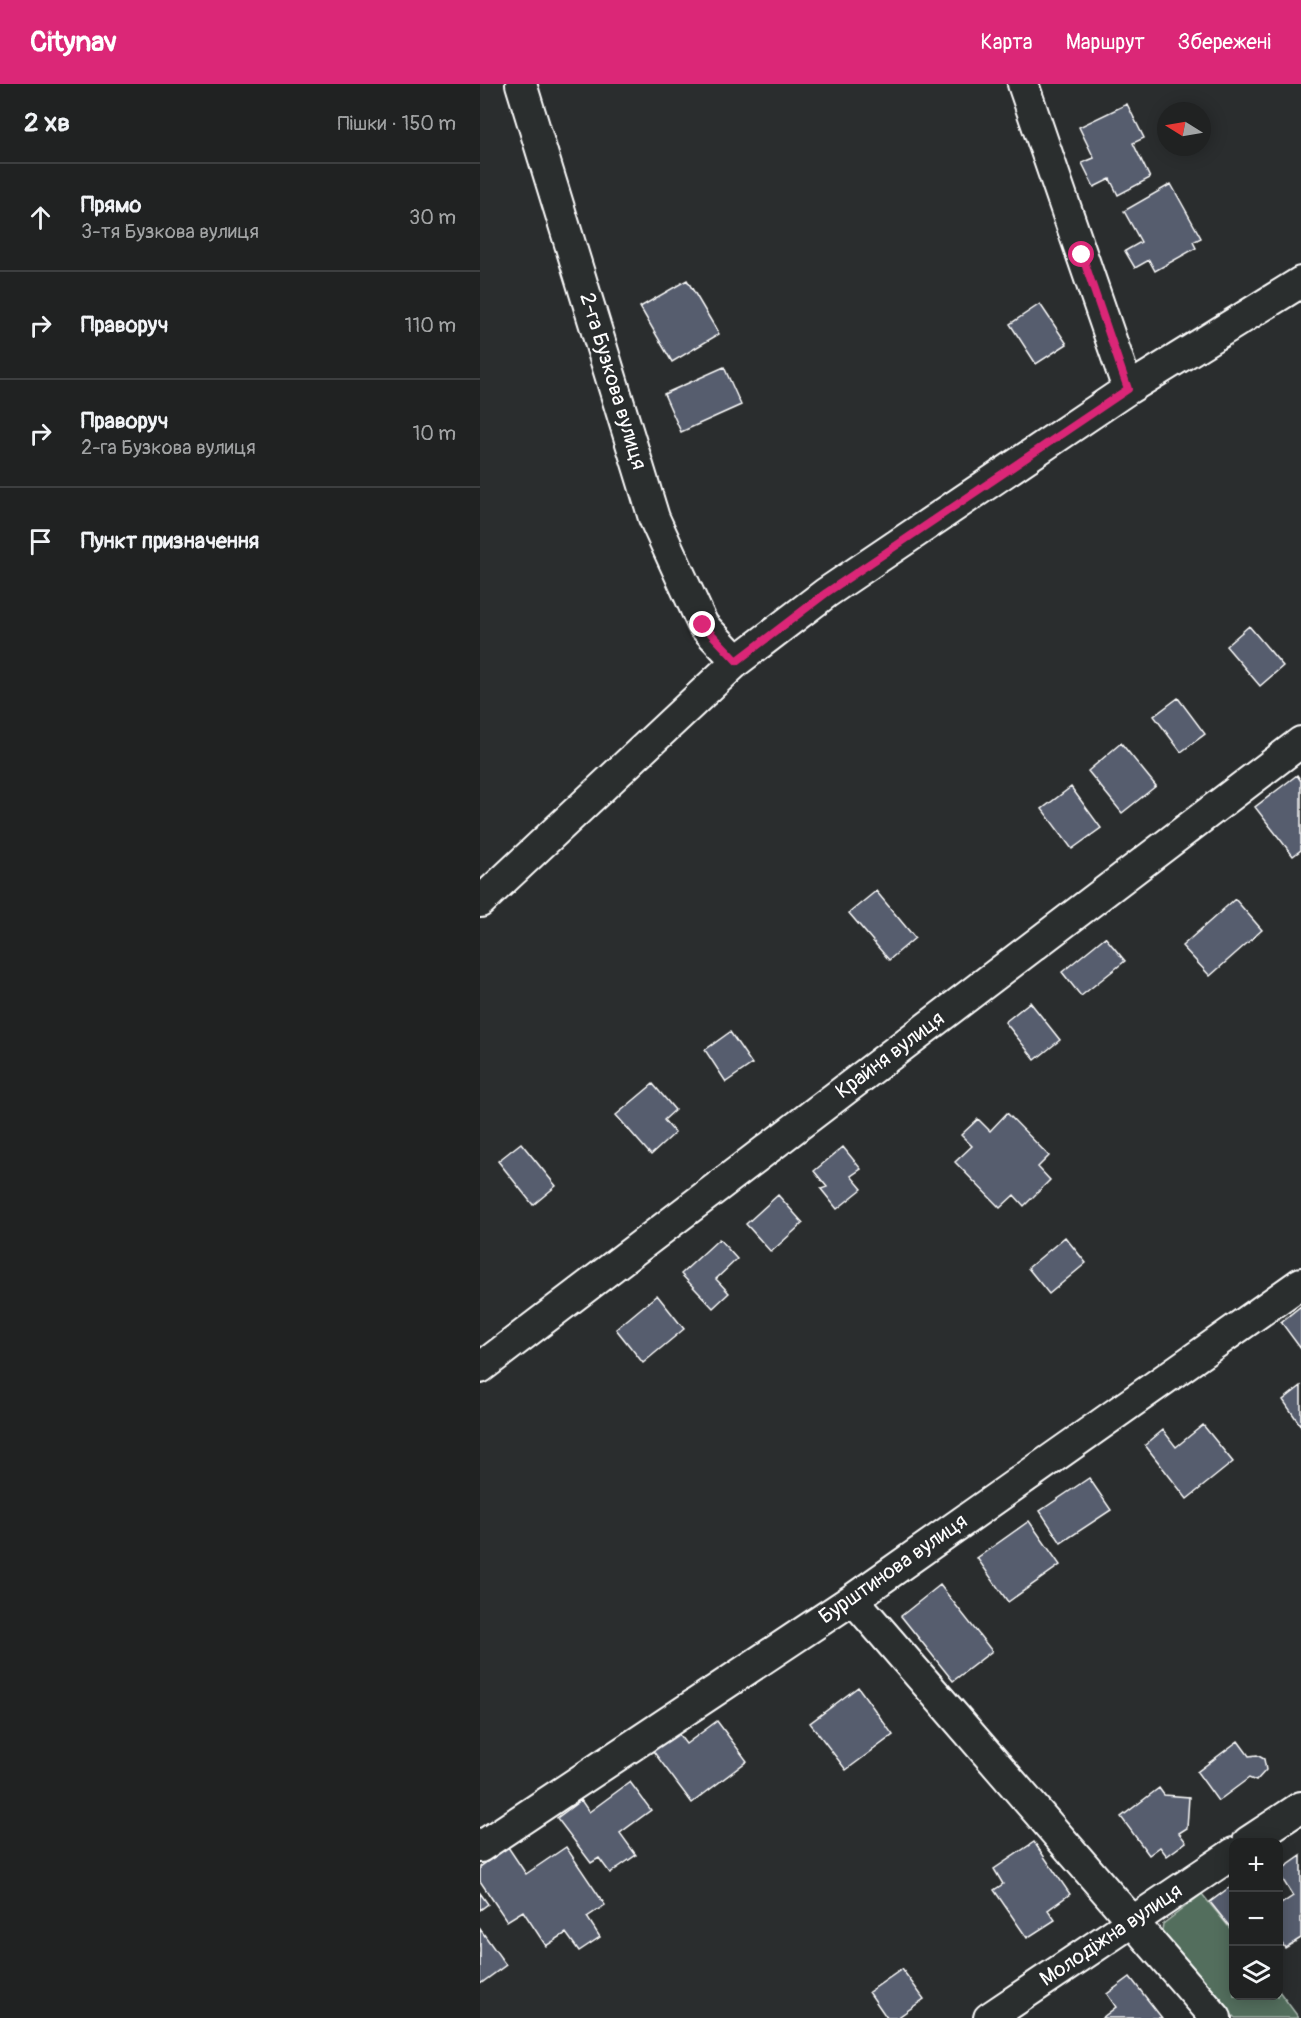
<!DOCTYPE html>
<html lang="uk">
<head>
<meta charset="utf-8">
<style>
	:root { --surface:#202222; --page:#2d2f2f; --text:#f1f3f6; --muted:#a2a4a5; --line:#3d3f40; --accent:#db2777 }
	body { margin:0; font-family:Pangolin,sans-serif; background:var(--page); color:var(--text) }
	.controls { position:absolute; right:18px; bottom:18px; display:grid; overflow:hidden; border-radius:12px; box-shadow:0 3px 15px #0003 }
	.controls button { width:54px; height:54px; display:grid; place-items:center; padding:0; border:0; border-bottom:2px solid var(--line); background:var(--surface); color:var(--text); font:30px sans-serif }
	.compass { position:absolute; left:677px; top:18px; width:54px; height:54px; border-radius:50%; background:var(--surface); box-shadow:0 3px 15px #0003; rotate:281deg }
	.stop { position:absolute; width:18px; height:18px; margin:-14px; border:4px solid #db2777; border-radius:50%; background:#fff }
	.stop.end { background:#db2777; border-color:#fff; box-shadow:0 2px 6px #0008 }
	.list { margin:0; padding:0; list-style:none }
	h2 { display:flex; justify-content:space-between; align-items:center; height:78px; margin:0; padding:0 24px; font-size:26px }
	h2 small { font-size:20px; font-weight:400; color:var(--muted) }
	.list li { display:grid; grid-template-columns:39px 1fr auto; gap:18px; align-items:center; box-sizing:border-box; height:108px; padding:0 24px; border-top:2px solid var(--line) }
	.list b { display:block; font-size:22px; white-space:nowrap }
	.list p { margin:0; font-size:20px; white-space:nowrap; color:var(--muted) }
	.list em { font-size:20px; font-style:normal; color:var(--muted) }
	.icon { flex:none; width:33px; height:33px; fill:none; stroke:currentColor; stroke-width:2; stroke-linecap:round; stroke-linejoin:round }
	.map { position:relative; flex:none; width:821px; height:1934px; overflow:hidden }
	header { display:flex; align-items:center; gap:36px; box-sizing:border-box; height:84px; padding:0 30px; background:var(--accent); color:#fff }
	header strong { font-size:28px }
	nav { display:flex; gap:33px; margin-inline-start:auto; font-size:21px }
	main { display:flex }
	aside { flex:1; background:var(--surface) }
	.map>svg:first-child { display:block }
</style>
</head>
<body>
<header>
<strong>Citynav</strong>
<nav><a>Карта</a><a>Маршрут</a><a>Збережені</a></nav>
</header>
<main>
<aside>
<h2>2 хв<small>Пішки · 150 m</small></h2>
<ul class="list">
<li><svg class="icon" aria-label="ahead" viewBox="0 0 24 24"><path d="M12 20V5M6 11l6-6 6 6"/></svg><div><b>Прямо</b><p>3-тя Бузкова вулиця</p></div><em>30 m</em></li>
<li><svg class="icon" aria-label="right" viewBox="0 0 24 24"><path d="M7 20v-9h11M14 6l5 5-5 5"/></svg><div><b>Праворуч</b></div><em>110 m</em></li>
<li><svg class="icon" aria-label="right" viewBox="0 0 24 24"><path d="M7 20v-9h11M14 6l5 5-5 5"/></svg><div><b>Праворуч</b><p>2-га Бузкова вулиця</p></div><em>10 m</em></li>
<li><svg class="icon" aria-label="arrive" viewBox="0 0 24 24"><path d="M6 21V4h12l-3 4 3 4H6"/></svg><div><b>Пункт призначення</b></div></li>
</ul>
</aside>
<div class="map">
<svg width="821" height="1934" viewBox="0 0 821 1934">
	<rect width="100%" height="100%" fill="#2a2d2e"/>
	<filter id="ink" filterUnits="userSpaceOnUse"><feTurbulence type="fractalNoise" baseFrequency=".0167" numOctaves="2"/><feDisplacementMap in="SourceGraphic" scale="12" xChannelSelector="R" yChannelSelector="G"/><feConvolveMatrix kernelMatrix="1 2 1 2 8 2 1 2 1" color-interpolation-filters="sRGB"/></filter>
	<g filter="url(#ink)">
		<path fill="#536e5d" stroke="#a9b6ae" stroke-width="1.5" d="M 722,1810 L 753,1848 L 754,1912 L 798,1912 L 799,1907 L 819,1934 L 755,1934 L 694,1872 L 681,1853 L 683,1840 Z"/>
		<path fill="#565d6e" stroke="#fff" stroke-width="1.5" d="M 647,20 L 664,54 L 653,59 L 670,94 L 638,111 L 630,95 L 614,103 L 602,79 L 614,74 L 599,43 Z
			M 691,100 L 721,154 L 713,158 L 716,164 L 675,187 L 669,176 L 655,184 L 645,167 L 661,158 L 644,127 Z
			M 207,196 L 239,250 L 192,278 L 160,223 Z
			M 560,220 L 587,260 L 556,280 L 530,240 Z
			M 244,283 L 261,321 L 201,348 L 184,310 Z
			M 769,542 L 803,582 L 780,602 L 746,562 Z
			M 698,614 L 725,650 L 701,668 L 674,632 Z
			M 641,659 L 676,702 L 642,729 L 608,687 Z
			M 817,691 L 821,697 L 821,766 L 813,772 L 775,723 Z
			M 591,703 L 621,744 L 592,765 L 562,725 Z
			M 396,807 L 435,854 L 409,876 L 369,829 Z
			M 755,815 L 782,846 L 730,892 L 702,862 Z
			M 625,853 L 645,877 L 601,912 L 582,888 Z
			M 550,918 L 580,956 L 555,976 L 525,938 Z
			M 250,948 L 272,980 L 246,998 L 225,966 Z
			M 173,1000 L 195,1026 L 184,1036 L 195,1049 L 171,1071 L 136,1031 Z
			M 527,1029 L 569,1072 L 558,1083 L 570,1096 L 544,1122 L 534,1111 L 520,1124 L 475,1078 L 492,1062 L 481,1051 L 498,1035 L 510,1047 Z
			M 41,1059 L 76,1102 L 53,1121 L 18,1077 Z
			M 363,1063 L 381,1085 L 371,1092 L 382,1105 L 357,1125 L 341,1105 L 347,1103 L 334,1087 Z
			M 298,1111 L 323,1139 L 291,1168 L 266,1140 Z
			M 585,1153 L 606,1179 L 569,1210 L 548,1184 Z
			M 239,1155 L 257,1175 L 236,1195 L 249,1209 L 233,1224 L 201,1190 Z
			M 177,1211 L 204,1245 L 163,1279 L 136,1245 Z
			M 821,1222 L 821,1265 L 801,1238 Z
			M 821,1302 L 821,1342 L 803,1316 Z
			M 723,1341 L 753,1378 L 707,1415 L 665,1361 L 683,1346 L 696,1363 Z
			M 609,1394 L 631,1426 L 581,1459 L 560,1427 Z
			M 549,1437 L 580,1481 L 528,1518 L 497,1474 Z
			M 460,1501 L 512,1567 L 473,1597 L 421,1532 Z
			M 378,1603 L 413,1651 L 366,1686 L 330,1639 Z
			M 237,1637 L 267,1677 L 212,1719 L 173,1667 L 197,1648 L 206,1660 Z
			M 758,1657 L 769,1672 L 777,1671 L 784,1675 L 786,1686 L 776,1697 L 769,1694 L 738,1717 L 717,1688 Z
			M 150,1698 L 171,1726 L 140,1749 L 156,1771 L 130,1789 L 119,1774 L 111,1779 L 77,1734 L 101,1716 L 109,1728 Z
			M 679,1704 L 684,1711 L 709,1713 L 707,1744 L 699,1749 L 706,1758 L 687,1772 L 680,1763 L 669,1771 L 641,1733 Z
			M 554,1758 L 590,1810 L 568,1826 L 575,1836 L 547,1854 L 514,1806 L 523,1800 L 514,1785 Z
			M 28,1763 L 46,1790 L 86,1763 L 125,1821 L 107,1833 L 120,1853 L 99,1867 L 86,1849 L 66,1862 L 43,1827 L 27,1837 L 0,1797 L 0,1783 Z
			M 821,1772 L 821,1854 L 805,1864 L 798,1854 L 798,1822 L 813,1812 L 798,1788 Z
			M 754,1800 L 754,1848 L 730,1818 Z
			M 0,1809 L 8,1820 L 0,1826 Z
			M 0,1845 L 26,1881 L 0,1900 Z
			M 422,1885 L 444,1915 L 417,1934 L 407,1934 L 389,1908 Z
			M 650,1893 L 682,1934 L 622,1934 L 636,1923 L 627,1910 Z"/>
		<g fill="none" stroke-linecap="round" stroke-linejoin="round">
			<g stroke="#fff" stroke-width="34">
				<path id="street" d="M 41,0 L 174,434 L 223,541 L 257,577
					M 543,0 L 648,305
					M 0,818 L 257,577 L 346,509 L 648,305 L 821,198
					M 0,1284 L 821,658
					M 373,1515 L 736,1934
					M 768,1758 L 821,1723
					M 0,1763 L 373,1515 L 821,1199
					M 509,1934 L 754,1769"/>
			</g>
			<use href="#street" stroke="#2a2d2e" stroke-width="30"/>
		</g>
	</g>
	<g fill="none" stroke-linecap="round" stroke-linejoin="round" filter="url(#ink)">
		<path stroke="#db2777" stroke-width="8" d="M 223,541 L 257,577 L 346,509 L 648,305 L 602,171"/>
	</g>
	<g text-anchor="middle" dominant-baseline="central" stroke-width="4.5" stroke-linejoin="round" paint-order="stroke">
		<g font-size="21" fill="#fff" stroke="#2a2d2e">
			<text transform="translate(133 297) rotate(73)">2-га Бузкова вулиця</text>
			<text transform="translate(410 971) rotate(-37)">Крайня вулиця</text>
			<text transform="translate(413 1485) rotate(-35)">Бурштинова вулиця</text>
			<text transform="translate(631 1851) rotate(-34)">Молодіжна вулиця</text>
		</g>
	</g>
</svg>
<div class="controls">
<button>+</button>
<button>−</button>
<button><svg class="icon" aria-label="layers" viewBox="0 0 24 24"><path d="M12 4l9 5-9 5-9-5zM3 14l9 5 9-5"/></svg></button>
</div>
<svg class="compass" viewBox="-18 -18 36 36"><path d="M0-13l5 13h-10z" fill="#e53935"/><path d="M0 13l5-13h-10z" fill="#a2a4a5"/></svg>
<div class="stop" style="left:602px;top:171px"></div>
<div class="stop end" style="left:223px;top:541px"></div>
</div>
</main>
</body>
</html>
